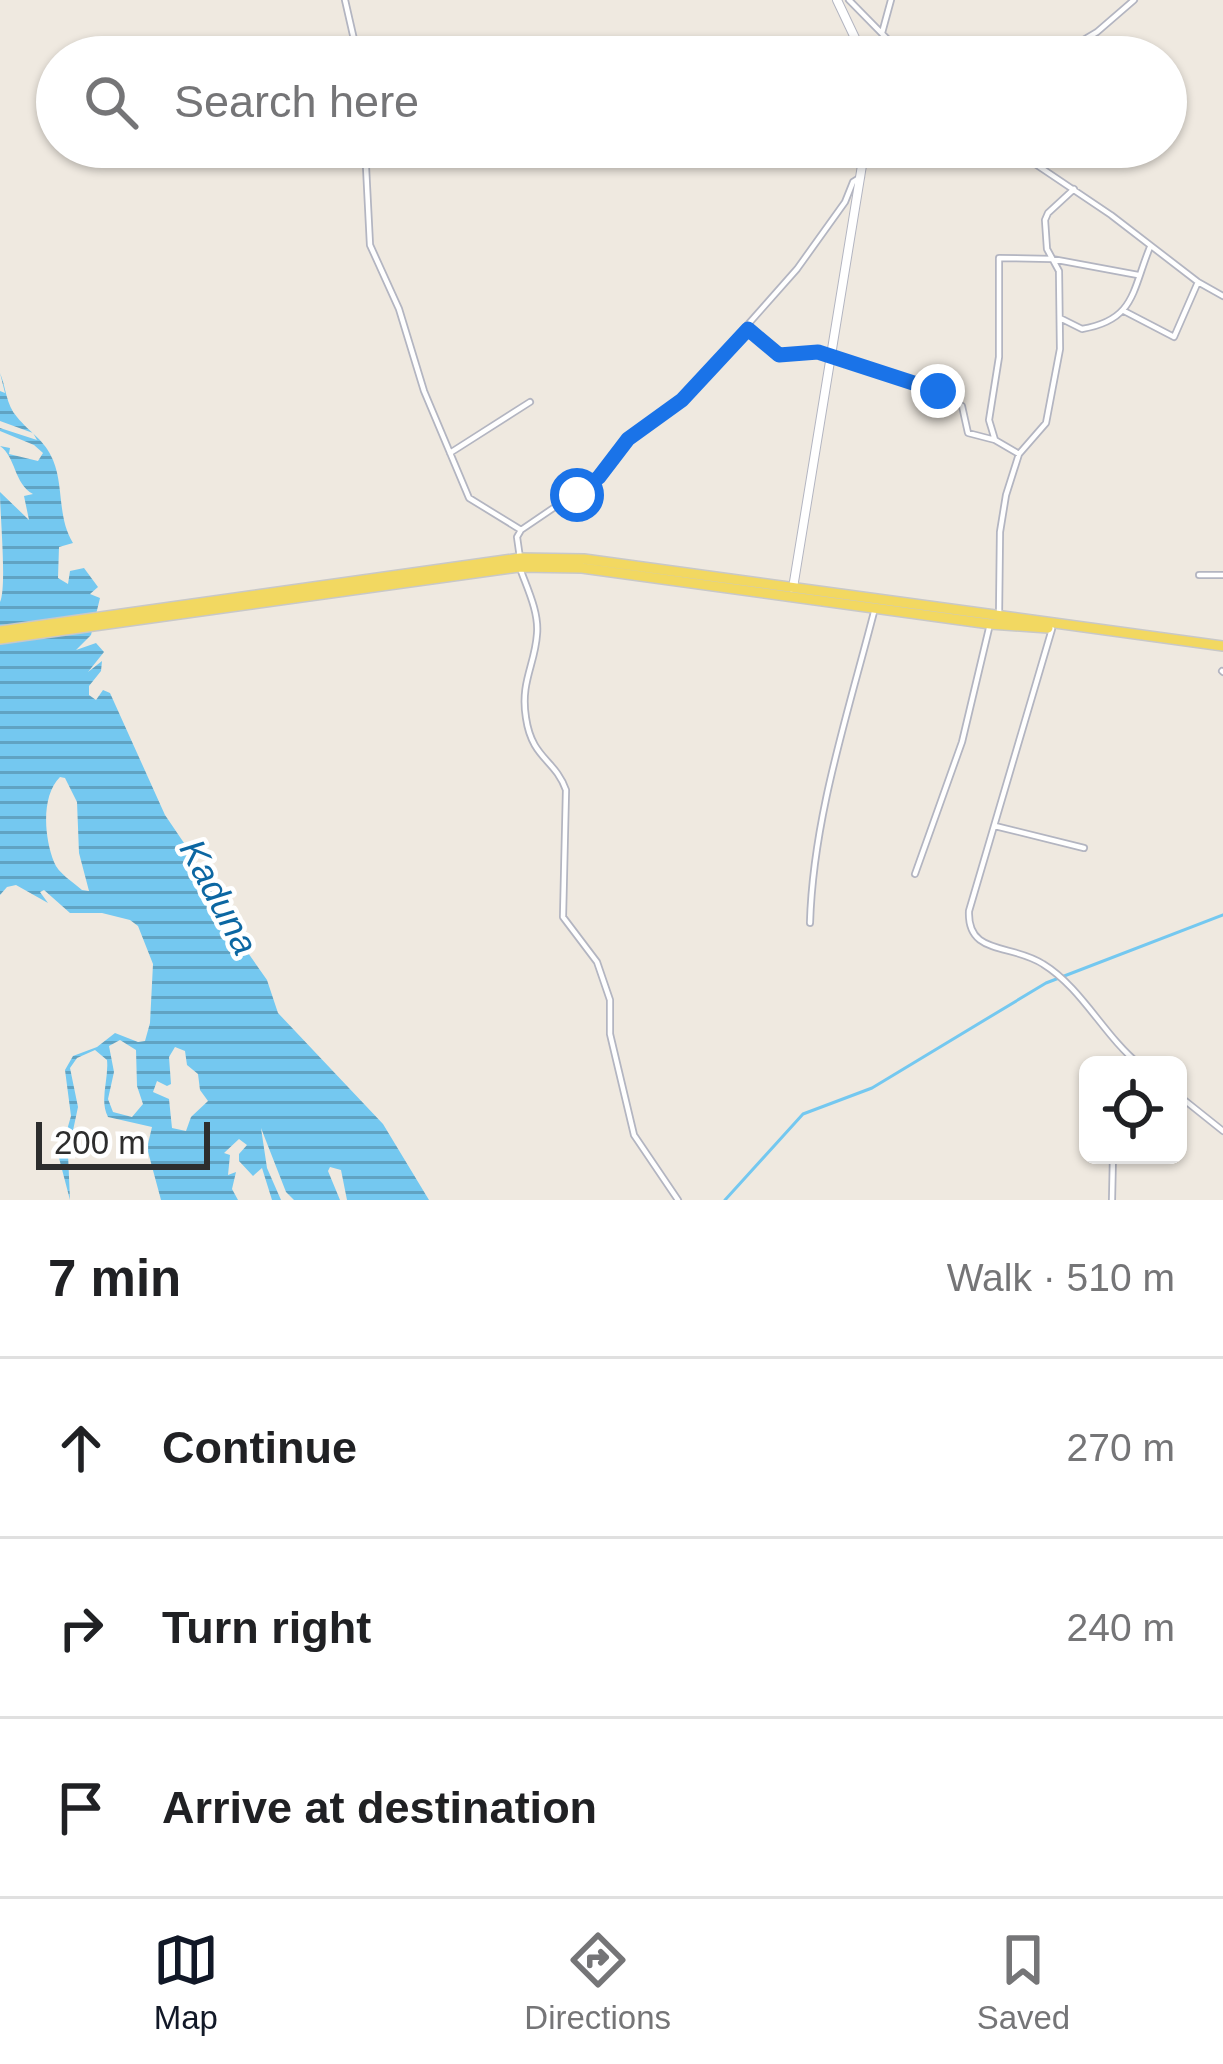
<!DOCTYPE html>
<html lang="en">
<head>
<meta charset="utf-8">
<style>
	:root { --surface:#fff; --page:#f6f6f6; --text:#202124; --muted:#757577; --line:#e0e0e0; --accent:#111827 }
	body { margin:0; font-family:Helvetica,sans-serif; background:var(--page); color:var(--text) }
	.controls { position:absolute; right:36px; bottom:36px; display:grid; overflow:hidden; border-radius:18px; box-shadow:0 3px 9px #0004 }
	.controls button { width:108px; height:108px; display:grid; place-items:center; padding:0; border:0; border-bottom:3px solid var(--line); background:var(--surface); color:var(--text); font:60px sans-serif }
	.scale { position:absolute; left:36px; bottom:30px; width:174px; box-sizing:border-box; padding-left:12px; border:6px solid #2d2d2d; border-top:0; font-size:33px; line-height:42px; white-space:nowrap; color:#2d2d2d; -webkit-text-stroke:9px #fff; paint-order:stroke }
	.stop { position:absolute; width:36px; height:36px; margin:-27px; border:9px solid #1a73e8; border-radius:50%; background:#fff }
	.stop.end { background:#1a73e8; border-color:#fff; box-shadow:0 3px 12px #0008 }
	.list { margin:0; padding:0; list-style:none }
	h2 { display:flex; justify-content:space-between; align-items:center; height:156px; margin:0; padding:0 48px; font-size:51px }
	h2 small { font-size:39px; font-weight:400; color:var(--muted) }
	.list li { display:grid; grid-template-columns:78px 1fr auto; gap:36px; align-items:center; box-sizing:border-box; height:180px; padding:0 48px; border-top:3px solid var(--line) }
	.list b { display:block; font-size:45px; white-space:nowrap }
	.list em { font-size:39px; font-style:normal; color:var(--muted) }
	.icon { flex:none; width:66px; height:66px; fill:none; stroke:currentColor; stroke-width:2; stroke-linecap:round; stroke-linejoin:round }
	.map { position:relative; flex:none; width:1223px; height:1200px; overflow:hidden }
	.search { position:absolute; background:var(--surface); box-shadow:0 3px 9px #0004; left:36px; right:36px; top:36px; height:132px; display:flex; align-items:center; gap:30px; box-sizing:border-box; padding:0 42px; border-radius:66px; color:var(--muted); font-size:45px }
	.sheet { height:696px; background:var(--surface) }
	nav { display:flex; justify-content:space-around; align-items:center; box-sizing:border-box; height:168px; border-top:3px solid var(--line); background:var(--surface); font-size:33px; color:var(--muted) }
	nav a { display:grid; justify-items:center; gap:6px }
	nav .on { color:var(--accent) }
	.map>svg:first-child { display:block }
</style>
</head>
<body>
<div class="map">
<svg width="1223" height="1200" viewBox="0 0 1223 1200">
	<defs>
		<pattern id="water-rules" width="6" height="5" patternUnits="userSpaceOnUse" patternTransform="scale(3)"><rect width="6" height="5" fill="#74c8f0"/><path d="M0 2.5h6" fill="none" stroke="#60a3c3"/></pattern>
	</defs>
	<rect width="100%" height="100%" fill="#efe9e0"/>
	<path fill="url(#water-rules)" fill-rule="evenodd" d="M 0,373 C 6,387 6,405 17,417 C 30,433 45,440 53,460 C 64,486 57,517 73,543 L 59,547 L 58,578 L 68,584 L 70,571 L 84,568 L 98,587 L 90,594 L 100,598 L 91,635 L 76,650 L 96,643 L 104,652 L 88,672 L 102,661 L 101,671 L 89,686 L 89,695 L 96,700 L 103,690 L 110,693 L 165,815 L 201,868 L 225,920 L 267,980 L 278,1013 L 383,1124 L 429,1200 L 347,1200 L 341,1170 L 330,1167 L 328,1171 L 340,1200 L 294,1200 L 286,1192 L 261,1128 L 267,1168 L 281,1200 L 272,1200 L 262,1168 L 253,1176 L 239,1161 L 239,1154 L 247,1145 L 239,1139 L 224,1153 L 230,1155 L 228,1175 L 236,1172 L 232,1189 L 238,1200 L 161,1200 L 147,1148 L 152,1127 L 108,1117 C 99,1100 109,1079 107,1060 L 95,1050 L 77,1058 L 70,1068 L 78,1107 L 68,1154 L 70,1200 L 59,1158 L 71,1116 L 65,1070 L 73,1056 L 97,1047 L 115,1033 L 138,1042 L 145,1041 L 150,1023 L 153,964 L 138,926 L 130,920 L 102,913 L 70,913 L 44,890 L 40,892 L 48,903 L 16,885 L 7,887 L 0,895 L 0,602 C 7,587 0,516 0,492 L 29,520 L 24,496 L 33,494 C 14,484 16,457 0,446 L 10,448 L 9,454 L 38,461 L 43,453 L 34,445 L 0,431 L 0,428 L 37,440 L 33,433 L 0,421 L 0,391 L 5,393 ZM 60,777 L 65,778 L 77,802 L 79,853 L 89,891 L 82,890 C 73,882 58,873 54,862 C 44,837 41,796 60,777 ZM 120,1040 L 136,1050 L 137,1086 L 143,1104 L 132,1117 L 113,1112 L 108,1099 L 114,1072 L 109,1046 ZM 175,1047 L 185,1051 L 187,1065 L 198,1074 L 200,1090 L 208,1101 L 191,1117 L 186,1131 L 172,1128 L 169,1099 L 153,1092 L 157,1081 L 167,1086 L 171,1084 L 169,1057 Z"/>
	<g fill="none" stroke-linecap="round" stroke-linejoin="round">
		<path stroke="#74c8f0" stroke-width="3" d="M 725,1200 L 803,1114 L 872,1088 L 1046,983 L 1223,915"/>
		<g stroke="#b3b5c1" stroke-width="8">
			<path id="minor" d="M 345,0 L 358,57
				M 849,0 L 905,57
				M 882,33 L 891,0
				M 1055,57 L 1097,32 L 1134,0
				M 365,147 L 370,245 L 399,309 L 424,391 L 469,498 L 521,530
				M 1010,147 L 1111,215 L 1198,282 L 1223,296
				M 1124,311 L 1174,337 L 1198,282
				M 1060,318 L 1082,329 C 1135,320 1132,291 1150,247
				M 747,329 L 779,355 L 818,352 L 835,356 L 937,390 L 962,406 L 968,433 L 995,440
				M 450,453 L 530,402
				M 1019,454 L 995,440 L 989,420 L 999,357 L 999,258 L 1052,259 L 1138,275
				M 520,558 L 517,537 L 521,530 L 599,477 L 628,439 L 682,399 L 797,269 L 845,202 L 853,182 L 861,177
				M 521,571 C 528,590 539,613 537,634 C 535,665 520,682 526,718 C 532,759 555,759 566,790 L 563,917 L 597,962 L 610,1000 L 610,1034 L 634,1135 L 678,1200
				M 1199,575 L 1223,575
				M 999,616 L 1000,532 L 1006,495 L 1019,454 L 1046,423 L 1060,349 L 1059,271 L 1047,249 L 1045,220 L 1048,213 L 1074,189
				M 1052,629 L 969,911 C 967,956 1011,943 1043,964 C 1082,988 1104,1036 1140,1065
				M 1222,671 L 1223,672
				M 995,826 L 1084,848
				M 915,874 L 962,742 L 990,624
				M 810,923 C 813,817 849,710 875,608
				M 1178,1095 L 1223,1131
				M 1112,1200 L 1113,1155"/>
		</g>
		<g stroke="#b3b5c1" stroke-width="10">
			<path id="secondary" d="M 837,0 L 864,57
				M 793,588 L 865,147"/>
		</g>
		<g stroke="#c8c8c8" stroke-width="12">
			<path id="primary" d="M 0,631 L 520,558 L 584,559 L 1223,646
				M 0,639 L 519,567 L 582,568 L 990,624 L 1048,628"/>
		</g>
		<use href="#minor" stroke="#fff" stroke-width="4.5"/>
		<use href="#secondary" stroke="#fff" stroke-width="8"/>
		<use href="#primary" stroke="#f2d861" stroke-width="9"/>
	</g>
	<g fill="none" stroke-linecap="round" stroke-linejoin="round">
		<path stroke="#1a73e8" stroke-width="15" d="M 577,495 L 599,477 L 628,439 L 682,400 L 748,329 L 779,355 L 818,352 L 938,391"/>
	</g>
	<g text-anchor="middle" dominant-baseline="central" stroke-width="9" stroke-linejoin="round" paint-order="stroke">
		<g font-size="36" font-style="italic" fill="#0c67a2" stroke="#fff">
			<text transform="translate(219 897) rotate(62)">Kaduna</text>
		</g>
	</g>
</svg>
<div class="controls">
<button><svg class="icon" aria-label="locate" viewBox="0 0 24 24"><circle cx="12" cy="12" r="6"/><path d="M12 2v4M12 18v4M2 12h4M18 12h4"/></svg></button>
</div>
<div class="scale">200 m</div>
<div class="stop" style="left:577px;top:495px"></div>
<div class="stop end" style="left:938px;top:391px"></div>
<div class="search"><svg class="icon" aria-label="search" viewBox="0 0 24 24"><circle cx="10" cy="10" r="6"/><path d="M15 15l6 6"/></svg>Search here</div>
</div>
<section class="sheet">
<h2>7 min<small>Walk · 510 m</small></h2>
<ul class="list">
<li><svg class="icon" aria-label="ahead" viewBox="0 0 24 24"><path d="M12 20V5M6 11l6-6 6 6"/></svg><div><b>Continue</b></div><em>270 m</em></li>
<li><svg class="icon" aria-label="right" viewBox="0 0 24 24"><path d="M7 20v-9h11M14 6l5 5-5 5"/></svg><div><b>Turn right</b></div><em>240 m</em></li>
<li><svg class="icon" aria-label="arrive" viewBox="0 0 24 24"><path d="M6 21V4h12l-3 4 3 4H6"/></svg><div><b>Arrive at destination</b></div></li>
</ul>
</section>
<nav>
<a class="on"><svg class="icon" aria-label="map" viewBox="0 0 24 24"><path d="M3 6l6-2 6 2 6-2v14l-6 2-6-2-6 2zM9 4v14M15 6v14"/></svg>Map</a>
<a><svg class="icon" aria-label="directions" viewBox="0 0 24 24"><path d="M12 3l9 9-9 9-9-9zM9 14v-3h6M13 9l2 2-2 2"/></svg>Directions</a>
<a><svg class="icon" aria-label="saved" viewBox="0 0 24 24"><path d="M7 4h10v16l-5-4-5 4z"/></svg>Saved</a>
</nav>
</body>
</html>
